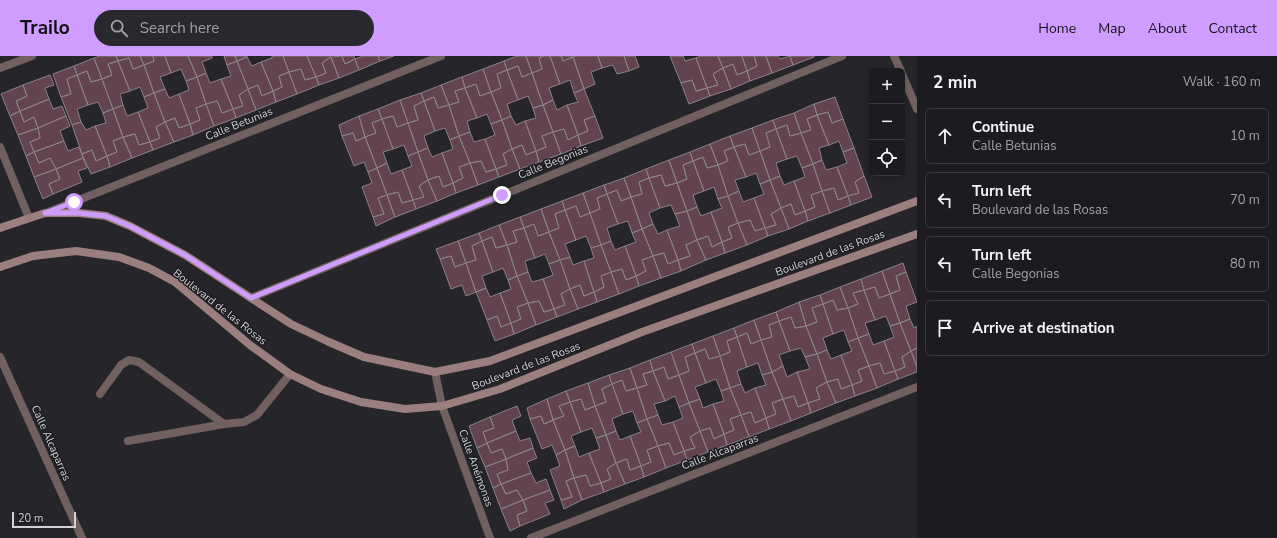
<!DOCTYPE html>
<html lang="en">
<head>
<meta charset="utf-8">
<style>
	:root { --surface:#1c1c20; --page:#29292d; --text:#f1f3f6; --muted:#a0a1a5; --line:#3a3a3e; --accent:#cf9dff }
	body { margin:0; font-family:"Nunito Sans",sans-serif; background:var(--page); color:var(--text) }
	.controls { position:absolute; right:12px; top:12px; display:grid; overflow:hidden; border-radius:6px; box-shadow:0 2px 6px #0003 }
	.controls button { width:36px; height:36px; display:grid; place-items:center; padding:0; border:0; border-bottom:1px solid var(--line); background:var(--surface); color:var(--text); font:20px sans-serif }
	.scale { position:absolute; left:12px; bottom:10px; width:64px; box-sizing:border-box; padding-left:4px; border:2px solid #d3d3d6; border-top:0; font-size:11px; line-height:14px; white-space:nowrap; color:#d3d3d6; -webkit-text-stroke:3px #1c1d21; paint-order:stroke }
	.stop { position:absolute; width:12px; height:12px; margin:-9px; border:3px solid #cf9dff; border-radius:50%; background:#fff }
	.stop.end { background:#cf9dff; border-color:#fff; box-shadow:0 1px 4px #0008 }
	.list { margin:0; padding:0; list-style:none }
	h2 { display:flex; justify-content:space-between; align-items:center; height:52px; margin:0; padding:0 16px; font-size:17px }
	h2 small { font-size:13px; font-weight:400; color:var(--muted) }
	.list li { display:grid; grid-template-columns:26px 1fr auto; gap:12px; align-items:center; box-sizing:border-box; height:56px; margin:0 8px 8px; padding:0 8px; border:1px solid var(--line); border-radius:6px }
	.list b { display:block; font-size:15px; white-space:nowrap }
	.list p { margin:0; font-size:13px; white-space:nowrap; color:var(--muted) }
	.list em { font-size:13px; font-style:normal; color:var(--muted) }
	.icon { flex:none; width:22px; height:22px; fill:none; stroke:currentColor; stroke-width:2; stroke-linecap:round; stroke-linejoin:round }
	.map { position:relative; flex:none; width:917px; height:482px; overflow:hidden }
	header { display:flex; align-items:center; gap:24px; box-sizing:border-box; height:56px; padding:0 20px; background:var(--accent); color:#111 }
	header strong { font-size:19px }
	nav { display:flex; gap:22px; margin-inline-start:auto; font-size:14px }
	.search { width:280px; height:36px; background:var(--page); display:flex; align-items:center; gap:10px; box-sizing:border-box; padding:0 14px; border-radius:22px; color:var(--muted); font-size:15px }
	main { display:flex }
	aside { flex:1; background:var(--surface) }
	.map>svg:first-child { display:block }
</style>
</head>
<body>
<header>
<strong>Trailo</strong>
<div class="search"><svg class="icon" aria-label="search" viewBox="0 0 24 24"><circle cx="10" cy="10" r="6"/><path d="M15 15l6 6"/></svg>Search here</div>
<nav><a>Home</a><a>Map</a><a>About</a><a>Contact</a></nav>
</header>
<main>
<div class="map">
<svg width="917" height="482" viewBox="0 0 917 482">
	<rect width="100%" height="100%" fill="#26262a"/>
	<path fill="#644350" stroke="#898385" d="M 100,0 L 116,0 L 118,5 L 108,8 L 112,19 L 102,23 L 94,2 Z
		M 116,0 L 140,0 L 144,9 L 133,13 L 129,2 L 118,5 Z
		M 140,0 L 153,0 L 154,5 L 144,9 Z
		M 153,0 L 165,0 L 171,17 L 160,21 L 165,33 L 154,37 L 144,9 L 154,5 Z
		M 165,0 L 188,0 L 197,21 L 186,25 L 181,13 L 171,17 Z
		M 188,0 L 212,0 L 212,2 L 202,6 L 206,17 L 197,21 Z
		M 224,0 L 235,0 L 237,5 L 227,9 Z
		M 235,0 L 247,0 L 247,1 L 237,5 Z
		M 272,0 L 283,0 L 289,16 L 279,20 L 282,31 L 273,35 L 261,6 L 272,2 Z
		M 283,0 L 307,0 L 316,21 L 305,24 L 301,13 L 289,16 Z
		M 307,0 L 331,0 L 322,7 L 326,17 L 316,21 Z
		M 342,0 L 345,8 L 355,3 L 359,14 L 339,22 L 331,1 Z
		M 342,0 L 354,0 L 355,3 L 345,8 Z
		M 363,0 L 378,0 L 380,5 L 359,14 L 355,3 Z
		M 378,0 L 394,0 L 380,5 Z
		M 517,0 L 526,0 L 532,17 L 522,21 L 518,10 L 507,14 L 504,5 Z
		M 526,0 L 544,0 L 539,2 L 542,13 L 532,17 Z
		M 544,0 L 550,0 L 560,28 L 549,32 L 553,44 L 543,49 L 532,17 L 542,13 L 539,2 Z
		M 550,0 L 561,0 L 563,5 L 573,1 L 584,33 L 574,37 L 570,24 L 560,28 Z
		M 561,0 L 573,0 L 573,1 L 563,5 Z
		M 576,0 L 598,0 L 602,12 L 591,16 L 595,28 L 584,33 L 573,1 Z
		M 598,0 L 624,0 L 629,15 L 617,18 L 613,9 L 602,12 Z
		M 624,0 L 635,0 L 639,11 L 629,15 Z
		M 670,0 L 683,0 L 685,5 L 696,2 L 707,32 L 696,35 L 692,24 L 681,27 Z
		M 701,0 L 718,0 L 723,12 L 713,18 L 718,29 L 707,32 L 696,2 Z
		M 718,0 L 742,0 L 747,15 L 737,19 L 733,8 L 723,12 Z
		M 742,0 L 754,0 L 757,10 L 747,15 Z
		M 754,0 L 766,0 L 772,17 L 750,25 L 747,15 L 757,10 Z
		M 766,0 L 778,0 L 780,3 L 790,0 L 793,9 L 772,17 Z
		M 790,0 L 814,0 L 814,1 L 793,9 Z
		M 247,1 L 252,10 L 261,6 L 273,35 L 262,40 L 258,29 L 248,33 L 237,5 Z
		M 331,1 L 339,22 L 319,29 L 316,21 L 326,17 L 322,7 Z
		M 94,2 L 102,23 L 91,26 L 87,15 L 77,19 L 74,10 Z
		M 129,2 L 133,13 L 144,9 L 154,37 L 144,41 L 140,31 L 130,35 L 118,5 Z
		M 118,5 L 130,35 L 120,38 L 123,49 L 113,53 L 102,23 L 112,19 L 108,8 Z
		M 237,5 L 248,33 L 239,39 L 243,50 L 233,53 L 221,23 L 231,20 L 227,9 Z
		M 504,5 L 507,14 L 497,18 L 501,32 L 491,36 L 483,13 Z
		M 733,8 L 737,19 L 747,15 L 750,25 L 731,33 L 723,12 Z
		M 74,10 L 77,19 L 67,23 L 71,38 L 61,41 L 53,18 Z
		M 518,10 L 522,21 L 532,17 L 543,49 L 533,52 L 528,40 L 518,44 L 507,14 Z
		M 723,12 L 731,33 L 710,40 L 707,32 L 718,29 L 713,18 Z
		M 301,13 L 305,24 L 316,21 L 319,29 L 297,38 L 289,16 Z
		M 483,13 L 491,36 L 480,40 L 476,28 L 465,32 L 462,21 Z
		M 507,14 L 518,44 L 507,48 L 511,60 L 502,64 L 491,36 L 501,32 L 497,18 Z
		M 87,15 L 91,26 L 102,23 L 113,53 L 103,57 L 98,46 L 88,49 L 77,19 Z
		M 289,16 L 297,38 L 276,46 L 273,35 L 282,31 L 279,20 Z
		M 206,17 L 210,27 L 221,23 L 233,53 L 222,57 L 217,45 L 206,48 L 197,21 Z
		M 50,19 L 54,29 L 45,32 L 49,43 L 20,55 L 16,45 L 27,40 L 23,29 Z
		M 77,19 L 88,49 L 77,53 L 81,66 L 72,69 L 61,41 L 71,38 L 67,23 Z
		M 197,21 L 206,48 L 196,52 L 200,64 L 190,68 L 179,38 L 189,34 L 186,25 Z
		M 462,21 L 465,32 L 455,35 L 459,46 L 449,49 L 441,29 Z
		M 692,24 L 696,35 L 707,32 L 710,40 L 689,48 L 681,27 Z
		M 476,28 L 480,40 L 491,36 L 502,64 L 491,68 L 487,58 L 477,62 L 465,32 Z
		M 23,29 L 27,40 L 16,45 L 20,55 L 10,60 L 1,38 Z
		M 258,29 L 262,40 L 273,35 L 276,46 L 256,54 L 248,33 Z
		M 441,29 L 449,49 L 438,52 L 434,41 L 424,45 L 421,37 Z
		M 465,32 L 477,62 L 467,65 L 470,76 L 459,80 L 449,49 L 459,46 L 455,35 Z
		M 165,33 L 169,42 L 179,38 L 190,68 L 179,72 L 175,62 L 165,66 L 154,37 Z
		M 248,33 L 256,54 L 236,62 L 233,53 L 243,50 L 239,39 Z
		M 584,33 L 595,60 L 584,64 L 588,75 L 578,79 L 567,49 L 578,46 L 574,37 Z
		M 154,37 L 165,66 L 156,71 L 160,82 L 150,86 L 138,56 L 148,52 L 144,41 Z
		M 421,37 L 424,45 L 414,50 L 418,64 L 408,67 L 400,44 Z
		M 434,41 L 438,52 L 449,49 L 459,80 L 450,84 L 445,72 L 435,75 L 424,45 Z
		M 835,41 L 843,63 L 832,67 L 828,56 L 817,59 L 814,48 Z
		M 49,43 L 53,53 L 62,50 L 66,60 L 38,72 L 34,61 L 24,66 L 20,55 Z
		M 400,44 L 408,67 L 397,71 L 393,60 L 382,63 L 378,53 Z
		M 553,44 L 557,54 L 567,49 L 578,79 L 568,84 L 564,73 L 553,76 L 543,49 Z
		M 217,45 L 222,57 L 233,53 L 236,62 L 214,70 L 206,48 Z
		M 424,45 L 435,75 L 424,80 L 428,92 L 418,96 L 408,67 L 418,64 L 414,50 Z
		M 206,48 L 214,70 L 193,79 L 190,68 L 200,64 L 196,52 Z
		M 814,48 L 817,59 L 807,63 L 811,74 L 801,77 L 794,57 Z
		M 123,49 L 127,60 L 138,56 L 150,86 L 139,89 L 135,78 L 123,81 L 113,53 Z
		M 543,49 L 553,76 L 542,80 L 546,91 L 536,95 L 525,65 L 536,62 L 533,52 Z
		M 113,53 L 123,81 L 113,85 L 117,96 L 107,100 L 95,70 L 106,67 L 103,57 Z
		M 378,53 L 382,63 L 372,67 L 376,77 L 365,81 L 359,60 Z
		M 20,55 L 24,66 L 34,61 L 38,72 L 18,79 L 10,60 Z
		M 828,56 L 832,67 L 843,63 L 854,92 L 843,96 L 839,85 L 829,89 L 817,59 Z
		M 794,57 L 801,77 L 790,80 L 787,69 L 776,73 L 773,64 Z
		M 817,59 L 829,89 L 819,92 L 822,104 L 813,108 L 801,77 L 811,74 L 807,63 Z
		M 66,60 L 70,70 L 60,75 L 64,85 L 34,96 L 30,86 L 40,82 L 38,72 Z
		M 359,60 L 365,81 L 356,85 L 353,77 L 342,80 L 339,69 Z
		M 393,60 L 397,71 L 408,67 L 418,96 L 408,100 L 404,89 L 393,93 L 382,63 Z
		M 511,60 L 516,69 L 525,65 L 536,95 L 526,99 L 522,89 L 512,93 L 502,64 Z
		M 595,60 L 603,82 L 581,90 L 578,79 L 588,75 L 584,64 Z
		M 175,62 L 179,72 L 190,68 L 193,79 L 174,86 L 165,66 Z
		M 382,63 L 393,93 L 383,96 L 387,107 L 377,112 L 365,81 L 376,77 L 372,67 Z
		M 502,64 L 512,93 L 503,98 L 507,109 L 496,113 L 485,83 L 495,79 L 491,68 Z
		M 773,64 L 776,73 L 766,77 L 770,91 L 760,95 L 752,72 Z
		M 81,66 L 86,74 L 95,70 L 107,100 L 96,105 L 92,94 L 82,98 L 72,69 Z
		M 165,66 L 174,86 L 153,94 L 150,86 L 160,82 L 156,71 Z
		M 787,69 L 790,80 L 801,77 L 813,108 L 802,112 L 797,100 L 787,103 L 776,73 Z
		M 38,72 L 40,82 L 30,86 L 34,96 L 26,100 L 18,79 Z
		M 752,72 L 760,95 L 749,99 L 745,88 L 734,91 L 730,80 Z
		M 564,73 L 568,84 L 578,79 L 581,90 L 561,98 L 553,76 Z
		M 776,73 L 787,103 L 776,107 L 780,120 L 770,124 L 760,95 L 770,91 L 766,77 Z
		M 470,76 L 474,86 L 485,83 L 496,113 L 486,116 L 481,105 L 470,107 L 459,80 Z
		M 553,76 L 561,98 L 539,106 L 536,95 L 546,91 L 542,80 Z
		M 353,77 L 356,85 L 365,81 L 377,112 L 368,116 L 364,106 L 354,110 L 342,80 Z
		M 135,78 L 139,89 L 150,86 L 153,94 L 132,102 L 123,81 Z
		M 459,80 L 470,107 L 459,111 L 463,122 L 453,127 L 442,97 L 453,93 L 450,84 Z
		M 730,80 L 734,91 L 724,95 L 728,105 L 718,109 L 710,88 Z
		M 123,81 L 132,102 L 110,111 L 107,100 L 117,96 L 113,85 Z
		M 64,85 L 68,95 L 79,91 L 83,102 L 56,113 L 50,102 L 39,107 L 34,96 Z
		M 710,88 L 718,109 L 707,112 L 703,101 L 693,105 L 690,96 Z
		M 745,88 L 749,99 L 760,95 L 770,124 L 760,128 L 756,117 L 746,121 L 734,91 Z
		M 522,89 L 526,99 L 536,95 L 539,106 L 520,113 L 512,93 Z
		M 734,91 L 746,121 L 735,124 L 739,135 L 728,140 L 718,109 L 728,105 L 724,95 Z
		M 428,92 L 432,101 L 442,97 L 453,127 L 443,131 L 439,120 L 428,124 L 418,96 Z
		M 854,92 L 864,120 L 855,126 L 859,137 L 848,140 L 837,111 L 847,107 L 843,96 Z
		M 512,93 L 520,113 L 499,121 L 496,113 L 507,109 L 503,98 Z
		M 92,94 L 96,105 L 107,100 L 110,111 L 91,118 L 82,98 Z
		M 34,96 L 39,107 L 50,102 L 56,113 L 34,121 L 26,100 Z
		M 418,96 L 428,124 L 419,130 L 424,141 L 413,144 L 402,114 L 412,110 L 408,100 Z
		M 690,96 L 693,105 L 683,109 L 687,123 L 677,127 L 669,104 Z
		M 703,101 L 707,112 L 718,109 L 728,140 L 718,143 L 714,131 L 704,135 L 693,105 Z
		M 83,102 L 87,112 L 78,115 L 82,126 L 53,138 L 49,128 L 60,123 L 56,113 Z
		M 669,104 L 677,127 L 665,130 L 661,119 L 649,122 L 646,113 Z
		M 822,104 L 826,114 L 837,111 L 848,140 L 838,144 L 834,132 L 822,135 L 813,108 Z
		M 481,105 L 486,116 L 496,113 L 499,121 L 478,129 L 470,107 Z
		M 693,105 L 704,135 L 693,139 L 697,151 L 687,155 L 677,127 L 687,123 L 683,109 Z
		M 387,107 L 391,118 L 402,114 L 413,144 L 402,147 L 398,136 L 387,139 L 377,112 Z
		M 470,107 L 478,129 L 456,137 L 453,127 L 463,122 L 459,111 Z
		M 813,108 L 822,135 L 811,139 L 815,151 L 805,155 L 794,125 L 805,121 L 802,112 Z
		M 377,112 L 387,139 L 378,142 L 384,158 L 373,161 L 362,131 L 372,127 L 368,116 Z
		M 56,113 L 60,123 L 49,128 L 53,138 L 43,143 L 34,121 Z
		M 646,113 L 649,122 L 639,126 L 642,138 L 631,141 L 624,122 Z
		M 661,119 L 665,130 L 677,127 L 687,155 L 675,158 L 671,149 L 660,152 L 649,122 Z
		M 439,120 L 443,131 L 453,127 L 456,137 L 437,145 L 428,124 Z
		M 780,120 L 784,129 L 794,125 L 805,155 L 795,159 L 791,148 L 781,152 L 770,124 Z
		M 864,120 L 872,141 L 851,149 L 848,140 L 859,137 L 855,126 Z
		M 624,122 L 631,141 L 621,145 L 617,134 L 607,138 L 604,129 Z
		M 649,122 L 660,152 L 649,157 L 653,168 L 642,173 L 631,141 L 642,138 L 639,126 Z
		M 428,124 L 437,145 L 416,153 L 413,144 L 424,141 L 419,130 Z
		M 770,124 L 781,152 L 771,158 L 776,169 L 765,172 L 754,142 L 764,138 L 760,128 Z
		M 604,129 L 607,138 L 597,142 L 600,153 L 590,157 L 583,137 Z
		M 834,132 L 838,144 L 848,140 L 851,149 L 830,157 L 822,135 Z
		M 617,134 L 621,145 L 631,141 L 642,173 L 632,177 L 628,165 L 618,168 L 607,138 Z
		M 739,135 L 743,146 L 754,142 L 765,172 L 755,175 L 750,164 L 738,167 L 728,140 Z
		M 822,135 L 830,157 L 808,165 L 805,155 L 815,151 L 811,139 Z
		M 398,136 L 402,147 L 413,144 L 416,153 L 395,161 L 387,139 Z
		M 583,137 L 590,157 L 580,161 L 576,150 L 565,154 L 562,145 Z
		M 607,138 L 618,168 L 607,172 L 611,185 L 601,189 L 590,157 L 600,153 L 597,142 Z
		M 387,139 L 395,161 L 376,170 L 373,161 L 384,158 L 378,142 Z
		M 728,140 L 738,167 L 728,171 L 732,182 L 722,186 L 711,156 L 722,152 L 718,143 Z
		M 562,145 L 565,154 L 555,158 L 559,172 L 549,176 L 541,153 Z
		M 791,148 L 795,159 L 805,155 L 808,165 L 789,173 L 781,152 Z
		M 576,150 L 580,161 L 590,157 L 601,189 L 591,192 L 586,180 L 576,184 L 565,154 Z
		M 697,151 L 701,160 L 711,156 L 722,186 L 712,191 L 708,180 L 697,184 L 687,155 Z
		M 781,152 L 789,173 L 768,180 L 765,172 L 776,169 L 771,158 Z
		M 541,153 L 549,176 L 538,180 L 534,168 L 524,172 L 520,161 Z
		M 565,154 L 576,184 L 565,188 L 570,201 L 560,204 L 549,176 L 559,172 L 555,158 Z
		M 687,155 L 697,184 L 686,189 L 690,200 L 678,204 L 667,174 L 680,170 L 675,158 Z
		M 520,161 L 524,172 L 513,175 L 517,186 L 507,189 L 499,169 Z
		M 750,164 L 755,175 L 765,172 L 768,180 L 747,189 L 738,167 Z
		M 738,167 L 747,189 L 725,197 L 722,186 L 732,182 L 728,171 Z
		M 534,168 L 538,180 L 549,176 L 560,204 L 549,208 L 545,198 L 535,202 L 524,172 Z
		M 653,168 L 658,178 L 667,174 L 678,204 L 668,208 L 664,197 L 653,200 L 642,173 Z
		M 499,169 L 507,189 L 496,192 L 492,181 L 482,185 L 479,177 Z
		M 524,172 L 535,202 L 525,205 L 528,216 L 517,220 L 507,189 L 517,186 L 513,175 Z
		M 642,173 L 653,200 L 642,204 L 646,215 L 636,220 L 625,190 L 636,186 L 632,177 Z
		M 479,177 L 482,185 L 472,190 L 476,204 L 466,207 L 458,185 Z
		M 708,180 L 712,191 L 722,186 L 725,197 L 706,204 L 697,184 Z
		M 492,181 L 496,192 L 507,189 L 517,220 L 508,224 L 503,212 L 493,216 L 482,185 Z
		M 697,184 L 706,204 L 681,215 L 678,204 L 690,200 L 686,189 Z
		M 458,185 L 466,207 L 455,211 L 451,200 L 440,203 L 436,193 Z
		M 482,185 L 493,216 L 482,220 L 486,232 L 476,236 L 466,207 L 476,204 L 472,190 Z
		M 611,185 L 615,194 L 625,190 L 636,220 L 626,224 L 622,213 L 611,216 L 601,189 Z
		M 601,189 L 611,216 L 601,220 L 604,231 L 594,236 L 584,205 L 594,202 L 591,192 Z
		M 664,197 L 668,208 L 678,204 L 681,215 L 661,222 L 653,200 Z
		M 451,200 L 455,211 L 466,207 L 476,236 L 466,240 L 462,229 L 451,233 L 440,203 Z
		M 653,200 L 661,222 L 639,230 L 636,220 L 646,215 L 642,204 Z
		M 570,201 L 573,209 L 584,205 L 594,236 L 584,240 L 580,229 L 570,233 L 560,204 Z
		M 560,204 L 570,233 L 561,238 L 565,249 L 554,253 L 543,223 L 553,219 L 549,208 Z
		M 903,207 L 906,216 L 896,220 L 900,234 L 890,238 L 882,215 Z
		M 622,213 L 626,224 L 636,220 L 639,230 L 619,238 L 611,216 Z
		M 882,215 L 890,238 L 879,242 L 875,231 L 864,234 L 861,223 Z
		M 528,216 L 532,226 L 543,223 L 554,253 L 544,256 L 539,245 L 528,247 L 517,220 Z
		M 611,216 L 619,238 L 597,246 L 594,236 L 604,231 L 601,220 Z
		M 906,216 L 917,246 L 906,250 L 910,263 L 900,267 L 890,238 L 900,234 L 896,220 Z
		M 517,220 L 528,247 L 517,251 L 521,263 L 511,267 L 500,237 L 511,233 L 508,224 Z
		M 861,223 L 864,234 L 853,237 L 858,248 L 848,252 L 840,231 Z
		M 580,229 L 584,240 L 594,236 L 597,246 L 578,253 L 570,233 Z
		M 840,231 L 848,252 L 837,254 L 833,244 L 823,248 L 820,239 Z
		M 875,231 L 879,242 L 890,238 L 900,267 L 890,270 L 886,260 L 875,264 L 864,234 Z
		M 486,232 L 490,241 L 500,237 L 511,267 L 501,271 L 497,260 L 487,264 L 476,236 Z
		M 570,233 L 578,253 L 557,261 L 554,253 L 565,249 L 561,238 Z
		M 864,234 L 875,264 L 865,267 L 869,278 L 858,282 L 848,252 L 858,248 L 853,237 Z
		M 820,239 L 823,248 L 812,252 L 817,266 L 806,270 L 799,246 Z
		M 833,244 L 837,254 L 848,252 L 858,282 L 848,286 L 844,274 L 833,278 L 823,248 Z
		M 539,245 L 544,256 L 554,253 L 557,261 L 536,269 L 528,247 Z
		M 799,246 L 806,270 L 795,272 L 791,261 L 779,265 L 776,256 Z
		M 528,247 L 536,269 L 514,278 L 511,267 L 521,263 L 517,251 Z
		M 823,248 L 833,278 L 823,282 L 827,294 L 817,298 L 806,270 L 817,266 L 812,252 Z
		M 776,256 L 779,265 L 769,269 L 772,281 L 761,284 L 754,264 Z
		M 497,260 L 501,271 L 511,267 L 514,278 L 495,285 L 487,264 Z
		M 791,261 L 795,272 L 806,270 L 817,298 L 805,301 L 801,292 L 790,295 L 779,265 Z
		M 910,263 L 914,272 L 917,270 L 917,292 L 911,295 L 900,267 Z
		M 754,264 L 761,284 L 751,288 L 747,277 L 737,281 L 734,272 Z
		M 779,265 L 790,295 L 779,299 L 783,310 L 772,316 L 761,284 L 772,281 L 769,269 Z
		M 900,267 L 911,295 L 902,301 L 905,311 L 895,315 L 884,285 L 894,281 L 890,270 Z
		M 734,272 L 737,281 L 727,285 L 730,296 L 720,300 L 713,280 Z
		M 747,277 L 751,288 L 761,284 L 772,316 L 762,319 L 758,307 L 747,311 L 737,281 Z
		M 869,278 L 873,289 L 884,285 L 895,315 L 884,318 L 880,307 L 869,310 L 858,282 Z
		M 713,280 L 720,300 L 709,303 L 705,293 L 695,297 L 692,288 Z
		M 737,281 L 747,311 L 737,315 L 741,328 L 730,332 L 720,300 L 730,296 L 727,285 Z
		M 858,282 L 869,310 L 858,314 L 862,325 L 852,329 L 841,299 L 852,295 L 848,286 Z
		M 692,288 L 695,297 L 685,301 L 689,315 L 679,319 L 671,296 Z
		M 917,292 L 917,311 L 911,295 Z
		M 705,293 L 709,303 L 720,300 L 730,332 L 721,335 L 716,323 L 706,327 L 695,297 Z
		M 827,294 L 831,303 L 841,299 L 852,329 L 841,333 L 838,323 L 827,326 L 817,298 Z
		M 911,295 L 917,311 L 917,316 L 898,323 L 895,315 L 905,311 L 902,301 Z
		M 671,296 L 679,319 L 668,323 L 664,311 L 653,315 L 650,304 Z
		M 695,297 L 706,327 L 695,331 L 700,343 L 689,347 L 679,319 L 689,315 L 685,301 Z
		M 817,298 L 827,326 L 816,332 L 820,343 L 808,347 L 797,316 L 810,313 L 805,301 Z
		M 650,304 L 653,315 L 643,318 L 647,329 L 637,332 L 630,312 Z
		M 880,307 L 884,318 L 895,315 L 898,323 L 877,332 L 869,310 Z
		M 783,310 L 787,321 L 797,316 L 808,347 L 798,351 L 794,340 L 783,343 L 772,316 Z
		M 869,310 L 877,332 L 855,340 L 852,329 L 862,325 L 858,314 Z
		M 664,311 L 668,323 L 679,319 L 689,347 L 679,351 L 675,340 L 665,345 L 653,315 Z
		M 630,312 L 637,332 L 626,335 L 622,324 L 612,328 L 609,319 Z
		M 653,315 L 665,345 L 654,348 L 658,359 L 647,363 L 637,332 L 647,329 L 643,318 Z
		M 772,316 L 783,343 L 772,347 L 776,358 L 766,362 L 755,332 L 766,329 L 762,319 Z
		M 609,319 L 612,328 L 602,333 L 606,346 L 595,350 L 588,327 Z
		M 838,323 L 841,333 L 852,329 L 855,340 L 836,347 L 827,326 Z
		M 622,324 L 626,335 L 637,332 L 647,363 L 637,367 L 633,355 L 623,358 L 612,328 Z
		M 827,326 L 836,347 L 811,357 L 808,347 L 820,343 L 816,332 Z
		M 588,327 L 595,350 L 585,354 L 581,343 L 570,346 L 566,335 Z
		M 612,328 L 623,358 L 612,363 L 616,375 L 606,379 L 595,350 L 606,346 L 602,333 Z
		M 741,328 L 745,337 L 755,332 L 766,362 L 755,367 L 751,356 L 741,359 L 730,332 Z
		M 730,332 L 741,359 L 730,363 L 734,374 L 724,378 L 713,348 L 724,345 L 721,335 Z
		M 566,335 L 570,346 L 559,350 L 564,360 L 553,364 L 547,343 Z
		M 794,340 L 798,351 L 808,347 L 811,357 L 791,365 L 783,343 Z
		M 547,343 L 553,364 L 544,368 L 541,360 L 530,363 L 527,352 Z
		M 581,343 L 585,354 L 595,350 L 606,379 L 596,382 L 592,372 L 581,376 L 570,346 Z
		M 700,343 L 703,352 L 713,348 L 724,378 L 714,383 L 710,372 L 700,375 L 689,347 Z
		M 783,343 L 791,365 L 769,373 L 766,362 L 776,358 L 772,347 Z
		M 570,346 L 581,376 L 571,380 L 575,390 L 565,394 L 553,364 L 564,360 L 559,350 Z
		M 689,347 L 700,375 L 690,381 L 695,392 L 684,395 L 673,366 L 683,362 L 679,351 Z
		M 517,350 L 521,360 L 512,364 L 516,375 L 487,387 L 483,376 L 494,372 L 490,361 Z
		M 751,356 L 755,367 L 766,362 L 769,373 L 749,381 L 741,359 Z
		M 658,359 L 662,369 L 673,366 L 684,395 L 674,399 L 669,387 L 658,390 L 647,363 Z
		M 741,359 L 749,381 L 727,389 L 724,378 L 734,374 L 730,363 Z
		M 541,360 L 544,368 L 553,364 L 565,394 L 556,399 L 552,389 L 542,393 L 530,363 Z
		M 490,361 L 494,372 L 483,376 L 487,387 L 477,392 L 469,370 Z
		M 647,363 L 658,390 L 647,394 L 651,406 L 641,410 L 630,380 L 641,376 L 637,367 Z
		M 710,372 L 714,383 L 724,378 L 727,389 L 708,396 L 700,375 Z
		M 516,375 L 520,385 L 530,382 L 533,392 L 506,403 L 502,393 L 491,397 L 487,387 Z
		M 616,375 L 620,384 L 630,380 L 641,410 L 630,414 L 627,403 L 616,407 L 606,379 Z
		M 700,375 L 708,396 L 687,404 L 684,395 L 695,392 L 690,381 Z
		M 606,379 L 616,407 L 607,413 L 611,423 L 601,427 L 589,397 L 600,393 L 596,382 Z
		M 487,387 L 491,397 L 502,393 L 506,403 L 485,411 L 477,392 Z
		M 669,387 L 674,399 L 684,395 L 687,404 L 666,412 L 658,390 Z
		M 575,390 L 579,401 L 589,397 L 601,427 L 590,430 L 586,419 L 574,422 L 565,394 Z
		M 658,390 L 666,412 L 644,421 L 641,410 L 651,406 L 647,394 Z
		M 533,392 L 537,402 L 527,406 L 531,417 L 501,428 L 497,418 L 508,414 L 506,403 Z
		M 565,394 L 574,422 L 566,425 L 572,441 L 561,444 L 550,414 L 560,410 L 556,399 Z
		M 506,403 L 508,414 L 497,418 L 501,428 L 493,432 L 485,411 Z
		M 627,403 L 630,414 L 641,410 L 644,421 L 625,428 L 616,407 Z
		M 616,407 L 625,428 L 604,436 L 601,427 L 611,423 L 607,413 Z
		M 531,417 L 536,427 L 546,423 L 550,434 L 523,444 L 517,434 L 506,438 L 501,428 Z
		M 586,419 L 590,430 L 601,427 L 604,436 L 582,444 L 574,422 Z
		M 574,422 L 582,444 L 564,453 L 561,444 L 572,441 L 566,425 Z
		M 501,428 L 506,438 L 517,434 L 523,444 L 501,453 L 493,432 Z
		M 550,434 L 554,444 L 545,447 L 550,458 L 520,470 L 517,459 L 527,455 L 523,444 Z
		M 523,444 L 527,455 L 517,459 L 520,470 L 510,475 L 501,453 Z"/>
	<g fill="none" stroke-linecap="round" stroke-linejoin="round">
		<path stroke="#71605f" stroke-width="8" d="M 894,0 L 901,15
			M 0,12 L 32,0
			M 902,18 L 917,53
			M 0,91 L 29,162
			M 46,157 L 441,0
			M 251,242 L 842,0
			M 0,301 L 82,482
			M 435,316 L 442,350 L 490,482
			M 100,338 L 121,309 L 129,304 L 139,306 L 224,368
			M 128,385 L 224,368 L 244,366 L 257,359 L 290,318
			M 531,482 L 917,331"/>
		<path stroke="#9b7f7e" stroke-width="8" d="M 0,172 L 45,157 L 79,157 L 106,160 L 130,170 L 185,199 L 291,268 L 329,286 L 364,301 L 435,316 L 490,305 L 917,145
			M 0,211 L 33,200 L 76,195 L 119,201 L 149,212 L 175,226 L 250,289 L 290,318 L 321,333 L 361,346 L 405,353 L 442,350 L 500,333 L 642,276 L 917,178"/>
	</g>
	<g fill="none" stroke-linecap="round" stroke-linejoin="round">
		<path stroke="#cf9dff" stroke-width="5" d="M 74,146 L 45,157 L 79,157 L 106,160 L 130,170 L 185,199 L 251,242 L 502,139"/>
	</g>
	<g text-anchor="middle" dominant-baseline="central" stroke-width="3" stroke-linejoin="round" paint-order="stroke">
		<g font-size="11" fill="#d3d3d6" stroke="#1c1d21">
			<text transform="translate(239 68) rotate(-22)">Calle Betunias</text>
			<text transform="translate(553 106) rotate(-22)">Calle Begonias</text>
			<text transform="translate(830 197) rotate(-20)">Boulevard de las Rosas</text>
			<text transform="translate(220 251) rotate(38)">Boulevard de las Rosas</text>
			<text transform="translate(526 310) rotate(-21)">Boulevard de las Rosas</text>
			<text transform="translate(51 387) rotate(66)">Calle Alcaparras</text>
			<text transform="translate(720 396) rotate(-21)">Calle Alcaparras</text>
			<text transform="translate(476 412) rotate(70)">Calle Anémonas</text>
		</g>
	</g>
</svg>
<div class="controls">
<button>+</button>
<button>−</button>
<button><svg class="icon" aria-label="locate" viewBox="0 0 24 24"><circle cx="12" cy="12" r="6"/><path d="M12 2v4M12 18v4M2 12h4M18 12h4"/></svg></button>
</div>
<div class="scale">20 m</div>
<div class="stop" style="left:74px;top:146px"></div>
<div class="stop end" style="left:502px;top:139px"></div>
</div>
<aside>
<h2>2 min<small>Walk · 160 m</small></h2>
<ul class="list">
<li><svg class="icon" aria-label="ahead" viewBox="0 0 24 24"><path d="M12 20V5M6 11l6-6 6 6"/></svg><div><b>Continue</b><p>Calle Betunias</p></div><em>10 m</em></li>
<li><svg class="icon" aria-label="left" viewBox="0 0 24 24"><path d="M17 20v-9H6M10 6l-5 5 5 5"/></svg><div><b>Turn left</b><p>Boulevard de las Rosas</p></div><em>70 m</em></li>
<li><svg class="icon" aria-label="left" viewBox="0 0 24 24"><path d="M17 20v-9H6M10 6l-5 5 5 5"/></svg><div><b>Turn left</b><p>Calle Begonias</p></div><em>80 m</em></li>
<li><svg class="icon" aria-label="arrive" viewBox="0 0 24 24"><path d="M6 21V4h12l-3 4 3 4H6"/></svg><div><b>Arrive at destination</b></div></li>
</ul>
</aside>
</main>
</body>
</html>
